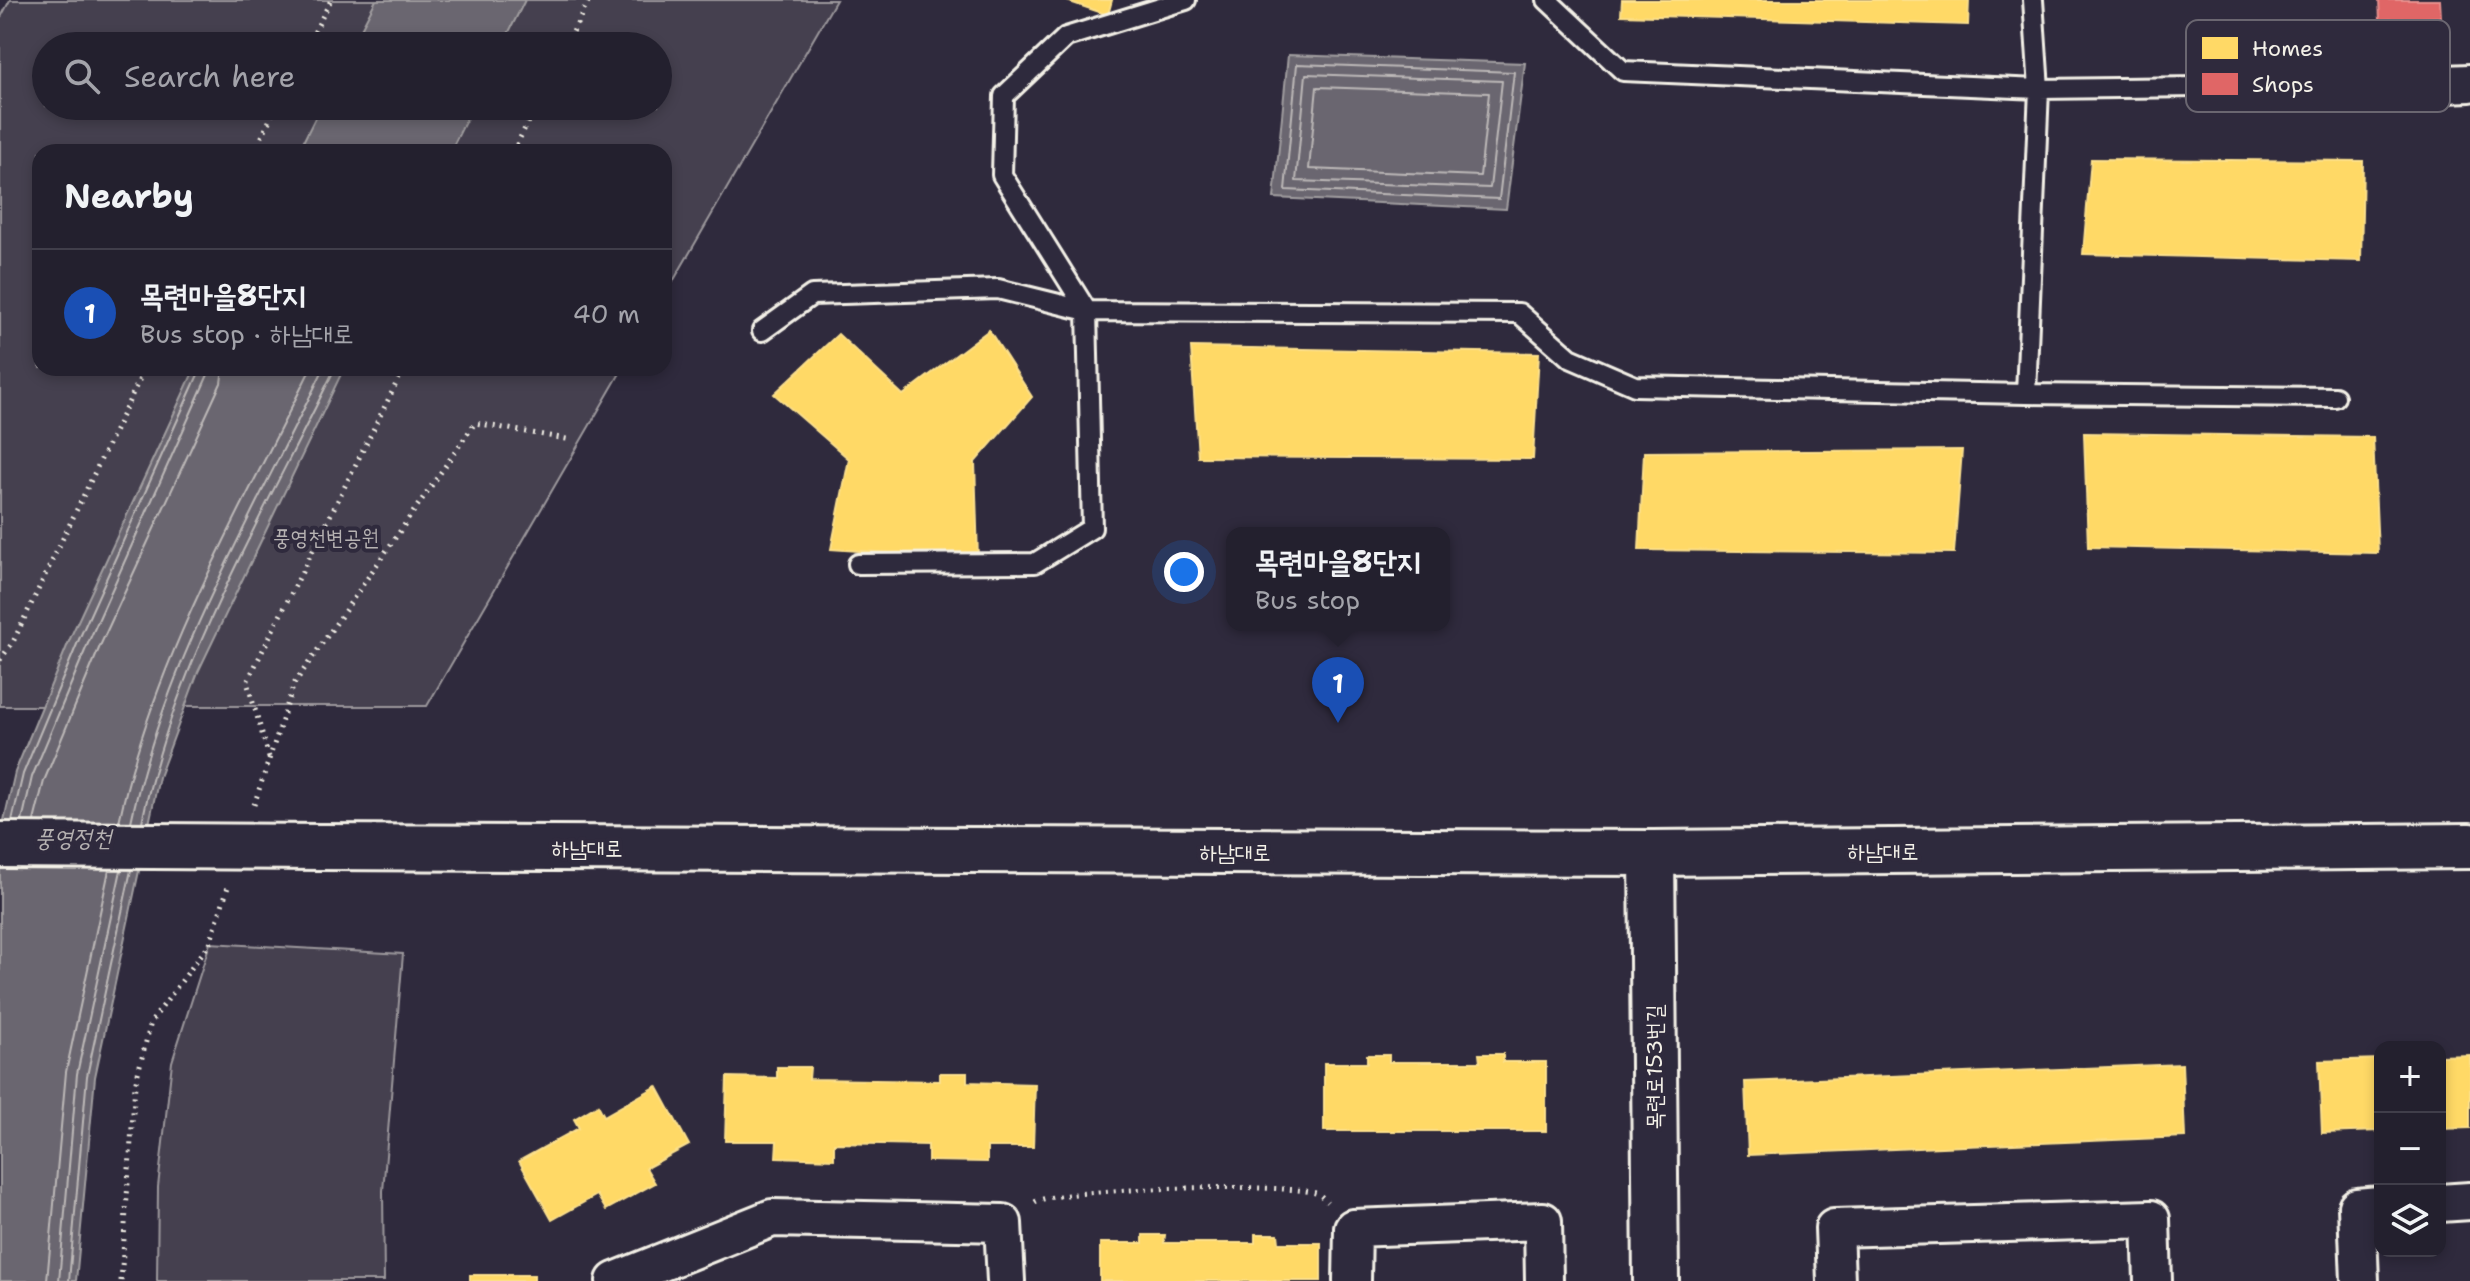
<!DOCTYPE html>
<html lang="en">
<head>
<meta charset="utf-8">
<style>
	:root { --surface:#23202e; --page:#2f2d3a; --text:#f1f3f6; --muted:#a3a3aa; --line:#403e4a; --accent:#2563eb }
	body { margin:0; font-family:"Shantell Sans","Poor Story",sans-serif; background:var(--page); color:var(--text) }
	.controls { position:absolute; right:24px; bottom:24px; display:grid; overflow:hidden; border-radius:16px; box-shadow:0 4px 12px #0003 }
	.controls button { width:72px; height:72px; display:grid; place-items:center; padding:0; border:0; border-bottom:2px solid var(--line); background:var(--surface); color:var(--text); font:40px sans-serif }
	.you { position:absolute; left:1184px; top:572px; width:28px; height:28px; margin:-20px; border:6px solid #fff; border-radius:50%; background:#1a73e8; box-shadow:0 0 0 12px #1a73e833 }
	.badge { display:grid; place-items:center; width:52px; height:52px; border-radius:50%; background:var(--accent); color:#fff; font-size:26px; font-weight:700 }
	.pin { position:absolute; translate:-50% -66px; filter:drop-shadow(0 2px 4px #0008) }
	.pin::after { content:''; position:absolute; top:42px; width:28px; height:24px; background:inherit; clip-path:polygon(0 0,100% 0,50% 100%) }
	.popup { position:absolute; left:1226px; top:527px; width:224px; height:104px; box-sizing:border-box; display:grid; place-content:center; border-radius:16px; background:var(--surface); filter:drop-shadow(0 2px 6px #0005); font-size:26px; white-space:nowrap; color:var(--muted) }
	.popup b { font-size:30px; color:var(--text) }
	.popup::after { content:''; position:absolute; left:50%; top:100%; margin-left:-16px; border:16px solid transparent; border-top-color:var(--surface) }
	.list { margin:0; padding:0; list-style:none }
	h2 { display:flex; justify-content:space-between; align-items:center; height:104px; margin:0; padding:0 32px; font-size:34px }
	h2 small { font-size:26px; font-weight:400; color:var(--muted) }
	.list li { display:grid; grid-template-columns:52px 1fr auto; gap:24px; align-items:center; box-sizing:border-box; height:128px; padding:0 32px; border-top:2px solid var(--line) }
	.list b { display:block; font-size:30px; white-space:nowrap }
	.list p { margin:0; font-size:26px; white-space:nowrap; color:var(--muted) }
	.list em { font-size:26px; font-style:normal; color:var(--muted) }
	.icon { flex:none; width:44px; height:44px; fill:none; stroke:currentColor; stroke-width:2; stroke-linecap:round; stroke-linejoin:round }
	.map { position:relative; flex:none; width:2470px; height:1281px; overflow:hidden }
	.search { position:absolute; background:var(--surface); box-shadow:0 4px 12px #0003; left:32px; top:32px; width:640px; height:88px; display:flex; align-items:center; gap:20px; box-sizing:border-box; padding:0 28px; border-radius:44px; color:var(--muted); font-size:30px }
	.panel { position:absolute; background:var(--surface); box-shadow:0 4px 12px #0003; left:32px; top:144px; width:640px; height:232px; border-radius:24px }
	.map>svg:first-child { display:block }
</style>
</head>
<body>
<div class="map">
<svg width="2470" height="1281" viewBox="0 0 2470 1281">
	<rect width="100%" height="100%" fill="#2f2a3d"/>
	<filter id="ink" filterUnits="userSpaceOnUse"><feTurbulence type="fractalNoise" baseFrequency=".0125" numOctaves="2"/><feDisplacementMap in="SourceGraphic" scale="16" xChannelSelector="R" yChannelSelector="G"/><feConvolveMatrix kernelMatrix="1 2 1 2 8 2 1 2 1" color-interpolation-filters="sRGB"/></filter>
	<g filter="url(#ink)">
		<path fill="#454050" stroke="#9c989c" stroke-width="2" fill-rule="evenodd" d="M 10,0 L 836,0 L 664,297 L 664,152 L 40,152 L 40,368 L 623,368 L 427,706 L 0,706 L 0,19 ZM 46,46 L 658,46 L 658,106 L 46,106 Z
			M 210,943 L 403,954 L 383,1191 L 384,1281 L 157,1281 L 158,1187 L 172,1062 Z"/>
		<path fill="#6a6670" stroke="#a19ea0" stroke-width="2" d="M 376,0 L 525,0 L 502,46 L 352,46 Z
			M 1288,55 L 1525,63 L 1506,209 L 1274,198 Z
			M 321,106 L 473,106 L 450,152 L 298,152 Z
			M 195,368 L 344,368 L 198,672 L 159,777 L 95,1077 L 76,1281 L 0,1281 L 0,838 L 15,772 L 72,634 Z"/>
		<path fill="#ffd966" stroke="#fce08d" stroke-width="2" d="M 1064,0 L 1112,0 L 1108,15 Z
			M 1622,0 L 1969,0 L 1968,25 L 1621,15 Z
			M 2091,159 L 2363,161 L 2361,261 L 2083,254 Z
			M 989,330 L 1032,397 L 975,462 L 978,559 L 831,549 L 849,459 L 774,394 L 838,334 L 903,395 Z
			M 1191,347 L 1539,353 L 1533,459 L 1198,457 Z
			M 2084,433 L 2373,437 L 2378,553 L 2088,547 Z
			M 1962,450 L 1954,553 L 1639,550 L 1644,452 Z
			M 1479,1054 L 1503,1054 L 1503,1062 L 1546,1062 L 1546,1131 L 1324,1131 L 1324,1063 L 1367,1063 L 1367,1055 L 1389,1055 L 1389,1062 L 1480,1062 Z
			M 2470,1055 L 2470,1128 L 2440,1129 L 2440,1056 Z
			M 2380,1059 L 2380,1131 L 2322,1133 L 2319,1061 Z
			M 2182,1064 L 2185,1137 L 1748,1155 L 1745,1082 Z
			M 777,1067 L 810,1067 L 809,1079 L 940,1081 L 940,1073 L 967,1073 L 967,1082 L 1035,1084 L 1033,1147 L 987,1147 L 987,1162 L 928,1161 L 928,1145 L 834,1143 L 834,1159 L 776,1157 L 777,1141 L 725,1141 L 727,1077 L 777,1078 Z
			M 657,1086 L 689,1145 L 646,1168 L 655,1183 L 606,1210 L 597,1195 L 552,1220 L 519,1161 L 579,1128 L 574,1119 L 598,1105 L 604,1116 Z
			M 1255,1234 L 1278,1234 L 1279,1243 L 1321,1243 L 1321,1281 L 1100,1281 L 1100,1243 L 1143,1243 L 1143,1235 L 1165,1235 L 1164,1243 L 1255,1243 Z
			M 470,1275 L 534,1275 L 534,1281 L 470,1281 Z"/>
		<path fill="#e06666" stroke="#e6908d" stroke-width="2" d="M 2379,0 L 2440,0 L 2441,17 L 2380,20 Z"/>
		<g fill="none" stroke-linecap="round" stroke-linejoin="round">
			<path stroke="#bdb9b8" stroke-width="2" d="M 1297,64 L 1514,72 L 1499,199 L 1285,190 Z
				M 1306,74 L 1502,81 L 1490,188 L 1296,181 Z
				M 1317,87 L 1489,93 L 1480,176 L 1309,169 Z
				M 12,821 L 23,774 L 80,637 L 201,368
				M 22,821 L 32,777 L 89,641 L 211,368
				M 34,821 L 44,781 L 100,646 L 221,383 L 223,368
				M 119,822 C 153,661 239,514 311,368
				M 131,822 C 165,662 253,514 324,368
				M 142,822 C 175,662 264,514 335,368
				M 47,1281 L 66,1072 L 109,870
				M 59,1281 L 77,1074 L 121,870
				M 69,1281 L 87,1076 L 131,870"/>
			<g stroke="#f4f1e8" stroke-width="24">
				<path id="service" d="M 1547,0 L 1623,71 L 2039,89 L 2443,84
					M 2033,0 L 2039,89 L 2026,394 L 2335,397
					M 1087,311 L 1002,175 L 1004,96 L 1066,37 L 1186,0
					M 762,331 L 812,295 L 998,289 L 1087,311
					M 858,564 L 1035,563 L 1092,528 L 1087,311 L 1519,313 L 1570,358 L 1635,386 L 2026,394"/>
			</g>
			<g stroke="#f4f1e8" stroke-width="42">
				<path id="minor" d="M 2443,84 L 2470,83
					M 2440,1203 L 2470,1201
					M 615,1281 L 772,1218 L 1003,1223 L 1006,1281
					M 1352,1281 L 1353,1228 L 1543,1221 L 1544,1281
					M 1836,1281 L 1834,1228 L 2151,1219 L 2153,1281
					M 2360,1281 L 2357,1207 L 2380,1205"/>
			</g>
			<g stroke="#f4f1e8" stroke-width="50">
				<path id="tertiary" d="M 1652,853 L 1656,1281"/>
			</g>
			<g stroke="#f4f1e8" stroke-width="50">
				<path id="secondary" d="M 322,847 L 1652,853 L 2470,846"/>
			</g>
			<path stroke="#f4f1e8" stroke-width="5" stroke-dasharray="2 6" stroke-linecap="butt" d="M 307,46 L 331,0
				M 566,46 L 589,0
				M 255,152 L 276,106
				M 513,152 L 536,106
				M 0,660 L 13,642 L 145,368
				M 269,757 L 247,682 L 404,368
				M 254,805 L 294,684 L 475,423 L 572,440
				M 1035,1202 C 1056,1188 1294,1182 1318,1194 C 1322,1196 1324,1199 1327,1202
				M 121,1281 L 135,1085 L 151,1022 L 210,943 L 228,887"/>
			<use href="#service" stroke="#2f2a3d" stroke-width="18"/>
			<use href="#minor" stroke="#2f2a3d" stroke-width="36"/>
			<use href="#tertiary" stroke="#2f2a3d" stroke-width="44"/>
			<use href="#secondary" stroke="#2f2a3d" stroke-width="44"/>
			<g stroke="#f4f1e8" stroke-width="50" stroke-linecap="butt">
				<path id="secondary-bridge" d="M 0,845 L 322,847"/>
			</g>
			<use href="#secondary-bridge" stroke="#2f2a3d" stroke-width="44"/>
		</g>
	</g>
	<g text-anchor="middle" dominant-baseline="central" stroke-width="8" stroke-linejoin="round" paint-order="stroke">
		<g font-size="22" fill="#b7b3b3" stroke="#2f2a3d">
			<text x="326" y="537">풍영천변공원</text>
		</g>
		<g font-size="22" fill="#f4f1e8" stroke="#2f2a3d">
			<text x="587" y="848">하남대로</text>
			<text x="1883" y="851">하남대로</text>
			<text x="1235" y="852">하남대로</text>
			<text transform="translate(1654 1067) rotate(-90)">목련로153번길</text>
		</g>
		<g font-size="24" font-style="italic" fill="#b6b2b2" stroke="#2f2a3d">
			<text x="73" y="838">풍영정천</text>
		</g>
	</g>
	<rect x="2186" y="20" width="264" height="92" rx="12" fill="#2f2a3d" stroke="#6a6670" stroke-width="2"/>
	<rect x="2202" y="37" width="36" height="22" fill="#ffd966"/>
	<rect x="2202" y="73" width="36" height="22" fill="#e06666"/>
	<g font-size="22" fill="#f4f1e8">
		<text x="2252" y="56">Homes</text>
		<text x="2252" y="92">Shops</text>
	</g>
</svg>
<div class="controls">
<button>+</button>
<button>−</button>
<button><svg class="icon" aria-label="layers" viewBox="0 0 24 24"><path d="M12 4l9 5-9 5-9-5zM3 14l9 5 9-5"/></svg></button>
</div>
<div class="you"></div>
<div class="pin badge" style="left:1338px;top:723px;background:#1a4fb4">1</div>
<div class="popup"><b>목련마을8단지</b>Bus stop</div>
<div class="search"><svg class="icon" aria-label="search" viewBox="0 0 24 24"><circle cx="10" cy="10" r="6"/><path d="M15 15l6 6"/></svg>Search here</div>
<section class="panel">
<h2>Nearby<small></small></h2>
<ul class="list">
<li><span class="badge" style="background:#1a4fb4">1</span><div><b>목련마을8단지</b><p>Bus stop · 하남대로</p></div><em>40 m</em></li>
</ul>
</section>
</div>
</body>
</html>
